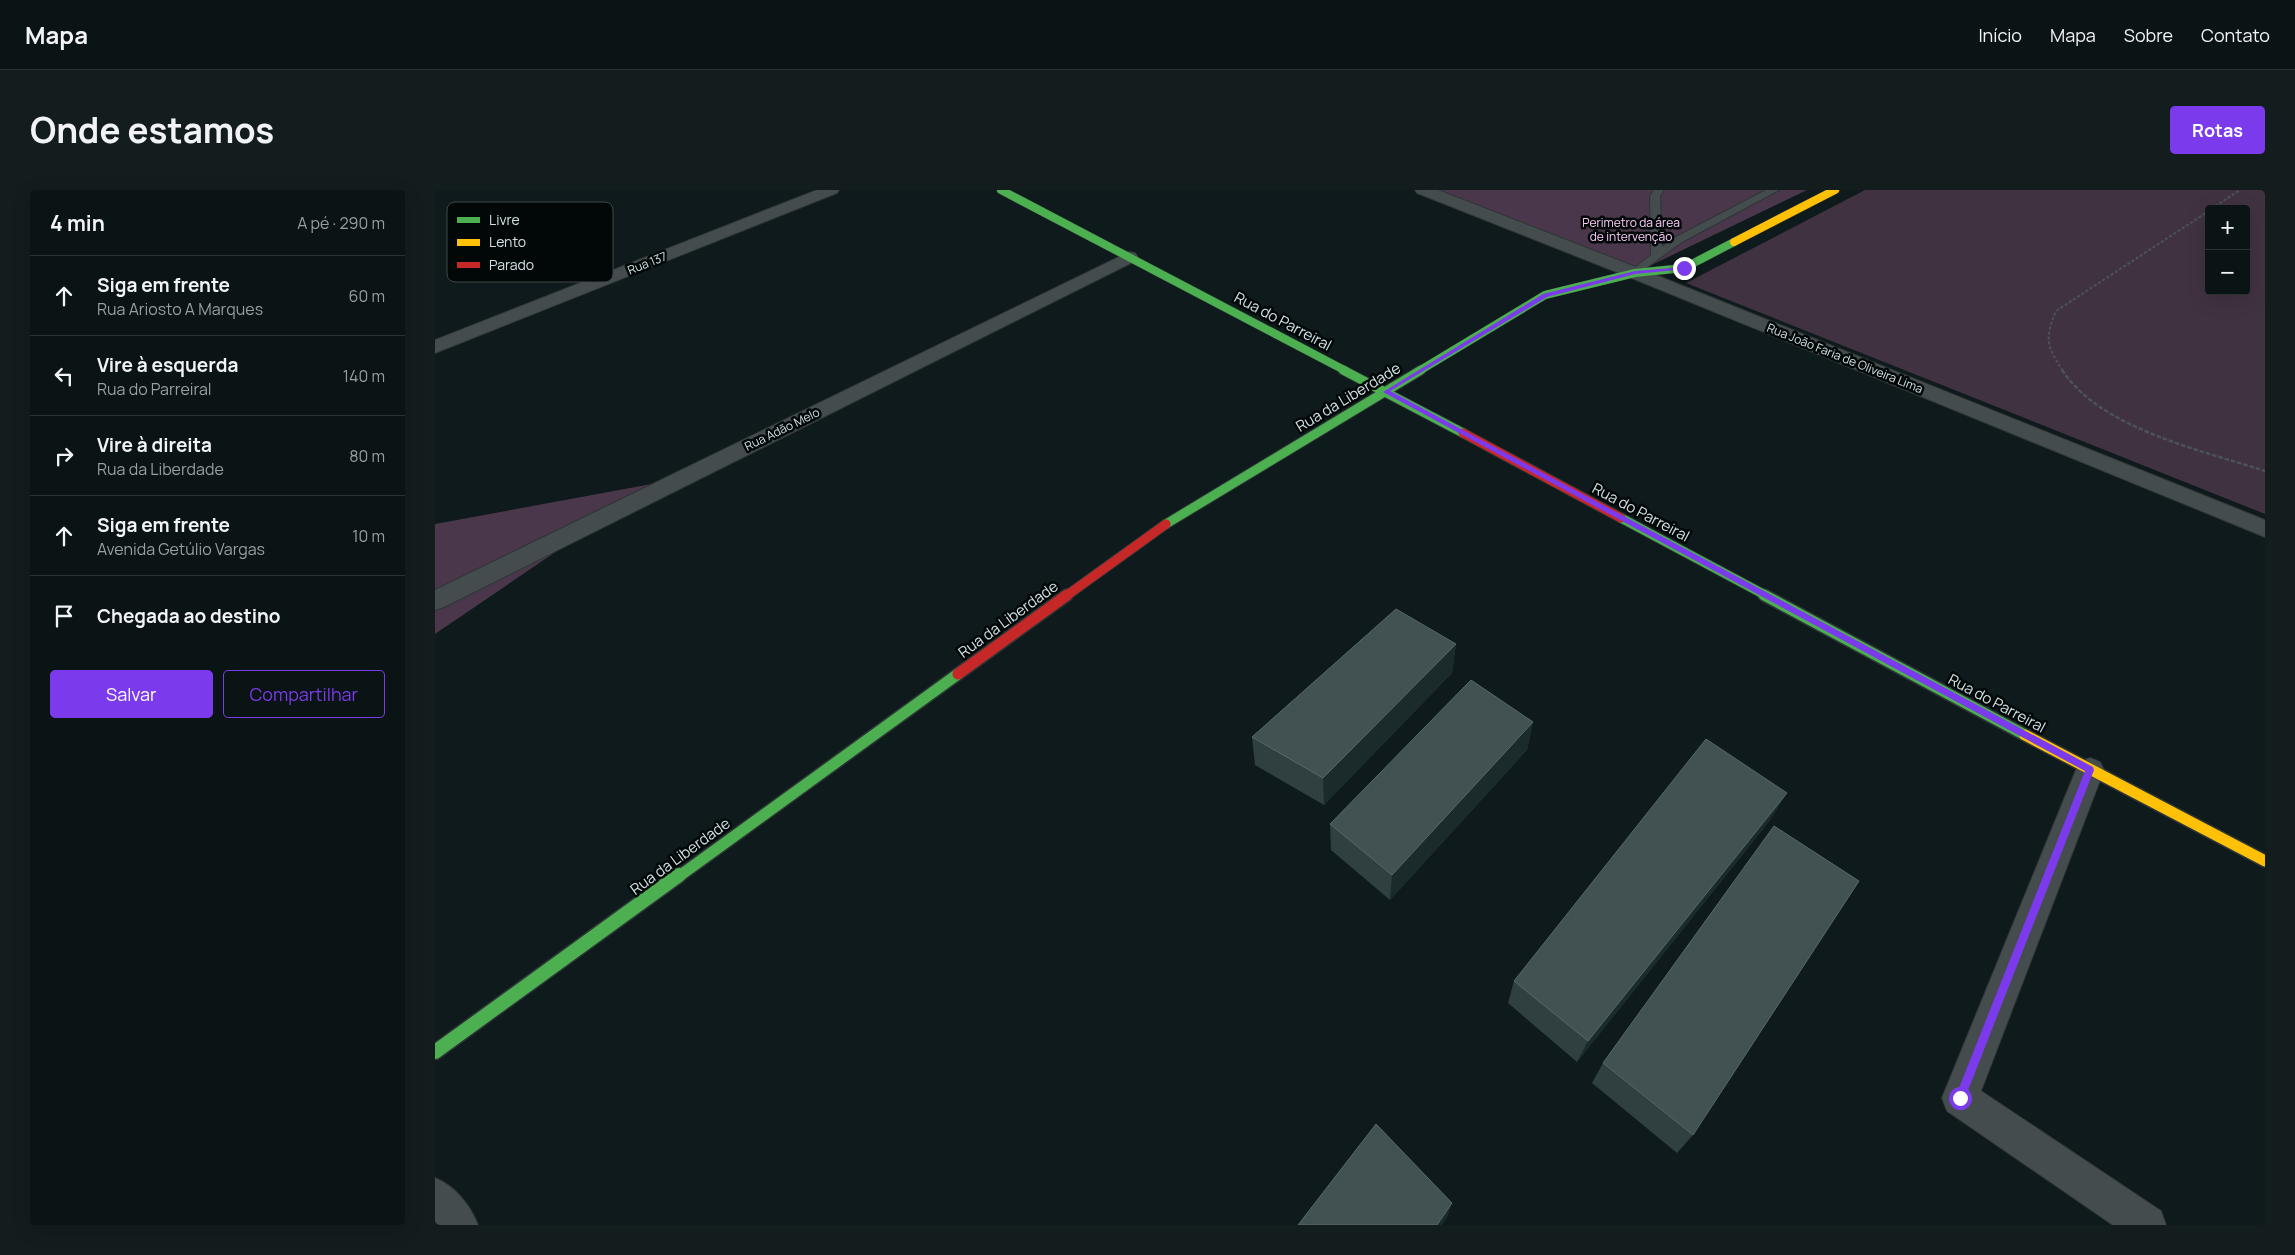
<!DOCTYPE html>
<html lang="pt">
<head>
<meta charset="utf-8">
<style>
	:root { --surface:#0a1414; --page:#131d1d; --text:#f1f3f6; --muted:#999ea0; --line:#2a3334; --accent:#7c3aed }
	body { margin:0; font-family:Manrope,sans-serif; background:var(--page); color:var(--text) }
	.controls { position:absolute; right:15px; top:15px; display:grid; overflow:hidden; border-radius:5px; box-shadow:0 5px 20px #0002 }
	.controls button { width:45px; height:45px; display:grid; place-items:center; padding:0; border:0; border-bottom:1px solid var(--line); background:var(--surface); color:var(--text); font:25px sans-serif }
	.stop { position:absolute; width:15px; height:15px; margin:-11px; border:4px solid #7c3aed; border-radius:50%; background:#fff }
	.stop.end { background:#7c3aed; border-color:#fff; box-shadow:0 1px 5px #0008 }
	.list { margin:0; padding:0; list-style:none }
	h2 { display:flex; justify-content:space-between; align-items:center; height:65px; margin:0; padding:0 20px; font-size:21px }
	h2 small { font-size:16px; font-weight:400; color:var(--muted) }
	.list li { display:grid; grid-template-columns:32px 1fr auto; gap:15px; align-items:center; box-sizing:border-box; height:80px; padding:0 20px; border-top:1px solid var(--line) }
	.list b { display:block; font-size:19px; white-space:nowrap }
	.list p { margin:0; font-size:16px; white-space:nowrap; color:var(--muted) }
	.list em { font-size:16px; font-style:normal; color:var(--muted) }
	.actions { display:flex; gap:10px; padding:15px 20px }
	.actions a { flex:1; padding:11px 0; border:1px solid var(--accent); border-radius:5px; text-align:center; font-size:18px; color:var(--accent) }
	.actions .main { background:var(--accent); color:#fff }
	.icon { flex:none; width:28px; height:28px; fill:none; stroke:currentColor; stroke-width:2; stroke-linecap:round; stroke-linejoin:round }
	.map { position:relative; flex:none; width:1830px; height:1035px; overflow:hidden; border-radius:5px }
	header { display:flex; align-items:center; gap:30px; box-sizing:border-box; height:70px; padding:0 25px; background:var(--surface); border-bottom:1px solid var(--line) }
	header strong { font-size:24px }
	nav { display:flex; gap:28px; margin-inline-start:auto; font-size:18px }
	.intro { display:flex; align-items:center; justify-content:space-between; box-sizing:border-box; height:120px; padding:0 30px }
	h1 { margin:0; font-size:35px }
	.button { padding:12px 22px; border-radius:5px; background:var(--accent); color:#fff; font-size:18px; font-weight:700 }
	main { display:flex; gap:30px; padding:0 30px }
	aside { flex:1; background:var(--surface); border-radius:5px; box-shadow:0 5px 20px #0002 }
	.map>svg:first-child { display:block }
</style>
</head>
<body>
<header>
<strong>Mapa</strong>
<nav><a>Início</a><a>Mapa</a><a>Sobre</a><a>Contato</a></nav>
</header>
<div class="intro"><h1>Onde estamos</h1><a class="button">Rotas</a></div>
<main>
<aside>
<h2>4 min<small>A pé · 290 m</small></h2>
<ul class="list">
<li><svg class="icon" aria-label="ahead" viewBox="0 0 24 24"><path d="M12 20V5M6 11l6-6 6 6"/></svg><div><b>Siga em frente</b><p>Rua Ariosto A Marques</p></div><em>60 m</em></li>
<li><svg class="icon" aria-label="left" viewBox="0 0 24 24"><path d="M17 20v-9H6M10 6l-5 5 5 5"/></svg><div><b>Vire à esquerda</b><p>Rua do Parreiral</p></div><em>140 m</em></li>
<li><svg class="icon" aria-label="right" viewBox="0 0 24 24"><path d="M7 20v-9h11M14 6l5 5-5 5"/></svg><div><b>Vire à direita</b><p>Rua da Liberdade</p></div><em>80 m</em></li>
<li><svg class="icon" aria-label="ahead" viewBox="0 0 24 24"><path d="M12 20V5M6 11l6-6 6 6"/></svg><div><b>Siga em frente</b><p>Avenida Getúlio Vargas</p></div><em>10 m</em></li>
<li><svg class="icon" aria-label="arrive" viewBox="0 0 24 24"><path d="M6 21V4h12l-3 4 3 4H6"/></svg><div><b>Chegada ao destino</b></div></li>
</ul>
<div class="actions"><a class="main">Salvar</a><a>Compartilhar</a></div>
</aside>
<div class="map">
<svg width="1830" height="1035" viewBox="0 0 1830 1035">
	<rect width="100%" height="100%" fill="#0e1a1b"/>
	<path fill="#413241" fill-rule="evenodd" d="M 1430,0 L 1830,0 L 1830,324 L 1251,93 ZM 1774,19 L 1811,19 L 1811,101 L 1774,101 Z"/>
	<path fill="#4b374b" d="M 988,0 L 1372,0 L 1200,83 Z
		M 222,293 L 0,444 L 0,334 Z"/>
	<g fill="none" stroke-linecap="round" stroke-linejoin="round">
		<g stroke="#2d3536" stroke-width="2">
			<path id="lane" d="M 1219,0 L 1229,0 L 1225,6 L 1227,57 L 1239,48 L 1331,0 L 1344,0 L 1247,52 L 1200,86 L 1196,85 L 1194,83 L 1196,81 L 1216,65 L 1215,6 Z"/>
		</g>
		<g stroke="#2d3536" stroke-width="2">
			<path id="street" d="M 382,0 L 404,0 L 402,3 L 0,163 L 0,150 Z
				M 980,0 L 1003,0 L 1206,79 L 1830,330 L 1830,347 L 1194,87 L 982,3 Z
				M 694,62 L 700,63 L 703,67 L 700,71 L 9,417 L 0,420 L 0,400 Z
				M 1655,568 L 1665,572 L 1669,580 L 1546,901 L 1726,1021 L 1731,1035 L 1678,1035 L 1512,921 L 1507,908 L 1641,580 L 1645,572 Z
				M 0,988 C 20,996 35,1015 43,1035 L 0,1035 Z"/>
		</g>
		<g stroke="#2d3536" stroke-width="9">
			<path id="fast-far3" d="M 566,0 L 911,181
				M 984,181 L 1110,105 L 1200,83 L 1249,78 L 1299,52"/>
		</g>
		<g stroke="#2d3536" stroke-width="11">
			<path id="fast-far2" d="M 908,180 L 1028,243
				M 1186,328 L 1332,406
				M 731,334 L 986,180"/>
		</g>
		<g stroke="#2d3536" stroke-width="14">
			<path id="fast-far1" d="M 1329,405 L 1590,545
				M 243,687 L 523,484"/>
		</g>
		<g stroke="#2d3536" stroke-width="17">
			<path id="fast" d="M 0,862 L 244,685"/>
		</g>
		<g stroke="#2d3536" stroke-width="9">
			<path id="slow-far1" d="M 1299,52 L 1400,0"/>
		</g>
		<g stroke="#2d3536" stroke-width="14">
			<path id="slow" d="M 1590,545 L 1830,671"/>
		</g>
		<g stroke="#2d3536" stroke-width="11">
			<path id="jam-far1" d="M 1028,243 L 1186,328
				M 631,406 L 731,334"/>
		</g>
		<g stroke="#2d3536" stroke-width="14">
			<path id="jam" d="M 523,484 L 632,405"/>
		</g>
		<path stroke="#4b5454" stroke-width="2" stroke-dasharray="3 2" stroke-linecap="butt" d="M 1776,19 L 1805,0
			M 1628,181 C 1612,156 1609,150 1621,121 L 1774,21"/>
		<path stroke="#4b5454" stroke-width="2.5" stroke-dasharray="4.5 2" stroke-linecap="butt" d="M 1627,180 C 1666,239 1766,260 1830,281"/>
		<use href="#lane" fill="#444c4d" fill-rule="evenodd"/>
		<use href="#street" fill="#444c4d" fill-rule="evenodd"/>
		<use href="#fast-far3" stroke="#4caf50" stroke-width="8"/>
		<use href="#fast-far2" stroke="#4caf50" stroke-width="9"/>
		<use href="#fast-far1" stroke="#4caf50" stroke-width="11"/>
		<use href="#fast" stroke="#4caf50" stroke-width="14"/>
		<use href="#slow-far1" stroke="#ffc107" stroke-width="8"/>
		<use href="#slow" stroke="#ffc107" stroke-width="11"/>
		<use href="#jam-far1" stroke="#c62828" stroke-width="9"/>
		<use href="#jam" stroke="#c62828" stroke-width="11"/>
	</g>
	<path fill="#304041" d="M 1021,454 L 1017,483 L 889,615 L 820,575 L 817,547 Z
		M 1098,532 L 1092,560 L 955,710 L 896,660 L 895,634 Z
		M 1336,629 L 1142,872 L 1073,813 L 1079,791 Z
		M 1168,873 L 1258,945 L 1242,963 L 1157,893 Z"/>
	<path fill="#1b2a2b" d="M 1021,454 L 1017,483 L 889,615 L 888,588 Z
		M 1098,532 L 1092,560 L 955,710 L 957,685 Z
		M 1352,603 L 1336,629 L 1142,872 L 1153,851 Z
		M 1017,1013 L 1012,1028 L 1007,1035 L 1002,1035 Z"/>
	<path fill="#425152" stroke="#586869" d="M 961,419 L 1021,454 L 888,588 L 817,547 Z
		M 1036,490 L 1098,532 L 957,685 L 895,634 Z
		M 1271,549 L 1352,603 L 1153,851 L 1079,791 Z
		M 1339,636 L 1424,691 L 1258,945 L 1168,873 Z
		M 941,934 L 1017,1013 L 1002,1035 L 863,1035 Z"/>
	<path fill="#7c3aed" d="M 1249,77 L 1251,79 L 1200,84 L 1112,107 L 955,201 L 1658,577 L 1659,580 L 1530,908 L 1525,914 L 1520,908 L 1650,581 L 948,202 L 1108,104 L 1200,81 Z"/>
	<g text-anchor="middle" dominant-baseline="central" stroke-width="5" stroke-linejoin="round" paint-order="stroke">
		<g font-size="12" fill="#ffcdfa" stroke="#020708">
			<text x="1196" y="32">Perimetro da área<tspan x="1196" dy="14">de intervenção</tspan></text>
		</g>
		<g font-size="12" fill="#d3e1e2" stroke="#020708">
			<text transform="translate(212 73) rotate(-22)">Rua 137</text>
			<text transform="translate(1410 168) rotate(22)">Rua João Faria de Oliveira Lima</text>
			<text transform="translate(347 239) rotate(-26)">Rua Adão Melo</text>
		</g>
		<g font-size="15" fill="#d3e1e2" stroke="#020708">
			<text transform="translate(848 131) rotate(28)">Rua do Parreiral</text>
			<text transform="translate(913 207) rotate(-31)">Rua da Liberdade</text>
			<text transform="translate(1206 322) rotate(28)">Rua do Parreiral</text>
			<text transform="translate(573 429) rotate(-36)">Rua da Liberdade</text>
			<text transform="translate(1562 513) rotate(28)">Rua do Parreiral</text>
			<text transform="translate(245 666) rotate(-36)">Rua da Liberdade</text>
		</g>
	</g>
	<rect x="12" y="12" width="166" height="80" rx="8" fill="#020708" stroke="#414849" stroke-width="1"/>
	<rect x="22" y="27" width="23" height="6" fill="#4caf50"/>
	<rect x="22" y="49" width="23" height="7" fill="#ffc107"/>
	<rect x="22" y="72" width="23" height="6" fill="#c62828"/>
	<g font-size="14" fill="#d3e1e2">
		<text x="54" y="35">Livre</text>
		<text x="54" y="57">Lento</text>
		<text x="54" y="80">Parado</text>
	</g>
</svg>
<div class="controls">
<button>+</button>
<button>−</button>
</div>
<div class="stop" style="left:1525px;top:908px"></div>
<div class="stop end" style="left:1249px;top:78px"></div>
</div>
</main>
</body>
</html>
